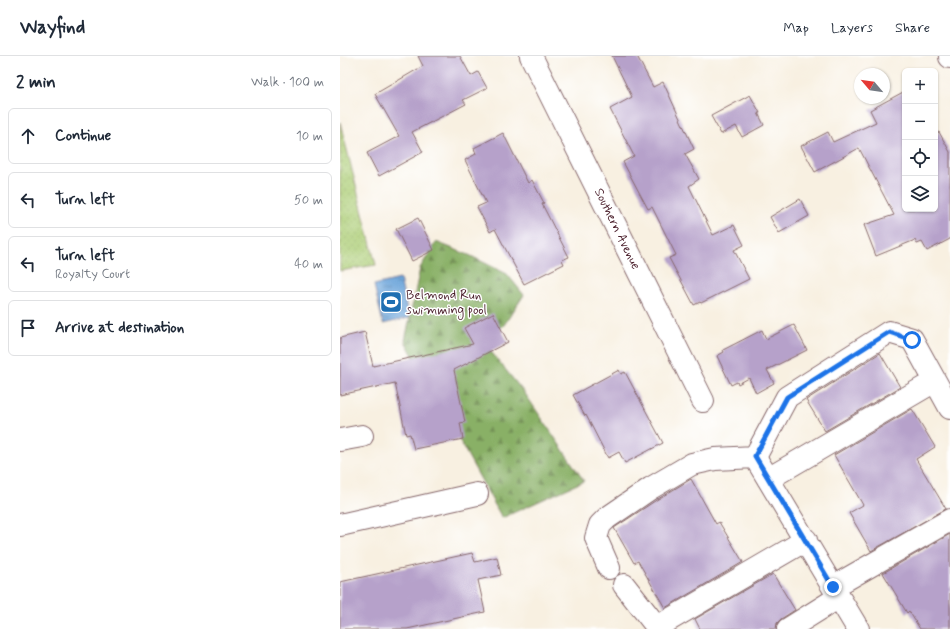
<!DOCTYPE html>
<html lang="en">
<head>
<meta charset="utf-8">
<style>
	:root { --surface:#fff; --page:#f6f6f7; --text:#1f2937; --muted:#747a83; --line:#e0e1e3 }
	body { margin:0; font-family:Mynerve,sans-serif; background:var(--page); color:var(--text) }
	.controls { position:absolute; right:12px; top:12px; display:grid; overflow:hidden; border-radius:6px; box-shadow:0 1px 3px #0004 }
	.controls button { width:36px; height:36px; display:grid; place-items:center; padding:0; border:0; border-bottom:1px solid var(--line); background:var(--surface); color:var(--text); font:20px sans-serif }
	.compass { position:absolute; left:514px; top:12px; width:36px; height:36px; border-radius:50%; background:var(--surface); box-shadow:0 1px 3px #0004; rotate:299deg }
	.stop { position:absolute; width:12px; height:12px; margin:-9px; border:3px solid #1a73e8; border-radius:50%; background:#fff }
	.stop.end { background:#1a73e8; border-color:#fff; box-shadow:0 1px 4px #0008 }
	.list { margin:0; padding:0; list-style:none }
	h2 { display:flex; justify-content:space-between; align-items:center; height:52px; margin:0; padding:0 16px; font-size:17px }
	h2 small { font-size:13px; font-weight:400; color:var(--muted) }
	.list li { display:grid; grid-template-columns:26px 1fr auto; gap:12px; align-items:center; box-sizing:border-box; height:56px; margin:0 8px 8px; padding:0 8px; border:1px solid var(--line); border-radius:6px }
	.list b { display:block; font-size:15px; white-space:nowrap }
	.list p { margin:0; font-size:13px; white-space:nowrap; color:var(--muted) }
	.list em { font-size:13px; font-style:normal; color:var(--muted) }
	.icon { flex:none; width:22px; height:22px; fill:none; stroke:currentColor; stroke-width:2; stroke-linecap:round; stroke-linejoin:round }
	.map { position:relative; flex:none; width:610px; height:573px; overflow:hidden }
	header { display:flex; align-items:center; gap:24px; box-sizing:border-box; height:56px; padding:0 20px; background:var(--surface); border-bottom:1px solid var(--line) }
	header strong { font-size:19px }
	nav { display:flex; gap:22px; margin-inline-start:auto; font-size:14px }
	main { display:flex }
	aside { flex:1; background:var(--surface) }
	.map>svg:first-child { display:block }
</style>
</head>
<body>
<header>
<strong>Wayfind</strong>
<nav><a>Map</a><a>Layers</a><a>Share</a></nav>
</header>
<main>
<aside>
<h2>2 min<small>Walk · 100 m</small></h2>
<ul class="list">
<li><svg class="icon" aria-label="ahead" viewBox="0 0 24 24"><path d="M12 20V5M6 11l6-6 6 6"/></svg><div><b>Continue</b></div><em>10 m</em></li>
<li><svg class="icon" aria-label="left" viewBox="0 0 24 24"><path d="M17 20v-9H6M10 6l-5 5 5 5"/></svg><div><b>Turn left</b></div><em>50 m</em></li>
<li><svg class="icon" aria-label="left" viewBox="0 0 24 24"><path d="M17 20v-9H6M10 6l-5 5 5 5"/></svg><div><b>Turn left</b><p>Royalty Court</p></div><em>40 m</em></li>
<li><svg class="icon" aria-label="arrive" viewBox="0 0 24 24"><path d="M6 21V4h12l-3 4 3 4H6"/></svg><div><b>Arrive at destination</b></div></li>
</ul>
</aside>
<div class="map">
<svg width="610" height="573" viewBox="0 0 610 573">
	<defs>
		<pattern id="green-dots" width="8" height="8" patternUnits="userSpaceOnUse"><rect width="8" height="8" fill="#accd75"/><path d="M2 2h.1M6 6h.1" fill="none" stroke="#96b065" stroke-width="1.8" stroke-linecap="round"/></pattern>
		<pattern id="forest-firs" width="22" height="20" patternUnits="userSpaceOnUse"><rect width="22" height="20" fill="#89b066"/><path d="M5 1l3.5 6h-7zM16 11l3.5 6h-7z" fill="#728f54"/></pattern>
		<pattern id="water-ripples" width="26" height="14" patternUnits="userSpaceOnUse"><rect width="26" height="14" fill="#69a3d9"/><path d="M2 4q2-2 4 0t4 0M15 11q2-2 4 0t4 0" fill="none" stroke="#5884b0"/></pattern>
	</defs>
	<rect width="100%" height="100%" fill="#fff"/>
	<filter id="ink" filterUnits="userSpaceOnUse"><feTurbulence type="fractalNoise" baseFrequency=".025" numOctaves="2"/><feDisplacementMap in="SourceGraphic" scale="8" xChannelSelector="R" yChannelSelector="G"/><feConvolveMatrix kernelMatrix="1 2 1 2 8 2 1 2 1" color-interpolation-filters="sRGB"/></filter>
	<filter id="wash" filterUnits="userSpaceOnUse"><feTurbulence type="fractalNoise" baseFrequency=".012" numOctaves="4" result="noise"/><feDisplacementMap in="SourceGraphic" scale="16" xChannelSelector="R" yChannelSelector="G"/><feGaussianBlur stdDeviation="0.9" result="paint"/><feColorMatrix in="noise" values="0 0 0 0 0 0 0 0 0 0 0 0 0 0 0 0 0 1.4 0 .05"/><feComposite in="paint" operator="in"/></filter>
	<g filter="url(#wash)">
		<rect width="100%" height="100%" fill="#f8f0e1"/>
		<path fill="url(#green-dots)" stroke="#7b7650" d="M 0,66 L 36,209 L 0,215 Z"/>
		<path fill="url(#forest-firs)" stroke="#6a6848" d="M 96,186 L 129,199 L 167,218 L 184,239 L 164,269 L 144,287 L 186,339 L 244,425 L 162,462 L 65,285 L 80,212 Z"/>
		<path fill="url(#water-ripples)" stroke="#5a6182" d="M 60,223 L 69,262 L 43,268 L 34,229 Z"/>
		<g id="blocks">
			<path fill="#b6a1ca" d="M 78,0 L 120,0 L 131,20 L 138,16 L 147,32 L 123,44 L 126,48 L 72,76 L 83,96 L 39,120 L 27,97 L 59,80 L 35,38 L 83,10 Z
				M 272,0 L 297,0 L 313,31 L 323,26 L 354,93 L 345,98 L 359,123 L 349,130 L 373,179 L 394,169 L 404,189 L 394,194 L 409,223 L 361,247 L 360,246 L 354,249 L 329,202 L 336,199 L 312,151 L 308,153 L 283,106 L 294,100 L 270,53 L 292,41 Z
				M 565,35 L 565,153 L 595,153 L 595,78 L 599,76 L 610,96 L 610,183 L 587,195 L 582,186 L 577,188 L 575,184 L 536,200 L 524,169 L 554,159 L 519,92 L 475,116 L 461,90 L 488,76 L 493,86 L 536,66 L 530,54 Z
				M 410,39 L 420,57 L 418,57 L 424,69 L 402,81 L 396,70 L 381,78 L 371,60 Z
				M 163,77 L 188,127 L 192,124 L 204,147 L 202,148 L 229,201 L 222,204 L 224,208 L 184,228 L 155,173 L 150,176 L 137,151 L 146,147 L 125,104 L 136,98 L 134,92 Z
				M 460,143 L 469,160 L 439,177 L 430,161 Z
				M 78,162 L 94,194 L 72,205 L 56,173 Z
				M 153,257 L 168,286 L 114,314 L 125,366 L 120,367 L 123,383 L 74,393 L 70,378 L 66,379 L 55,327 L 0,339 L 0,282 L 25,276 L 33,310 L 133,288 L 124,272 Z
				M 454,269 L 467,294 L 427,314 L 434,327 L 416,337 L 409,322 L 398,328 L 397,326 L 391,329 L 377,300 L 384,296 L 383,294 L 422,274 L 426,283 Z
				M 540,297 L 560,331 L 485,375 L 466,344 Z
				M 279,314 L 281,318 L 285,316 L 323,387 L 285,407 L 279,396 L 268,402 L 246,359 L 245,360 L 233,339 Z
				M 572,353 L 595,391 L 576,403 L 606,453 L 531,495 L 509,457 L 523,449 L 494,399 Z
				M 351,423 L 376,468 L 379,466 L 403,506 L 325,552 L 298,505 L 294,507 L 274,472 L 318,443 Z
				M 610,478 L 610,573 L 580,573 L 569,555 L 567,557 L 543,517 Z
				M 132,497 L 135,506 L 157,501 L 161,519 L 138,524 L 145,556 L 67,573 L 0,573 L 0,526 Z
				M 433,518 L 455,554 L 441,563 L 437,567 L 436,573 L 360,573 L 355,563 Z"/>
		</g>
	</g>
	<g filter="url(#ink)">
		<use href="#blocks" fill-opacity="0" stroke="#87686b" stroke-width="1"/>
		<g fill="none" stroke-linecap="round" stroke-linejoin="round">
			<g stroke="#87686b" stroke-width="24">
				<path id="minor" d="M 191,0 L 363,345
					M 610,0 L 610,1
					M 0,384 L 22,380
					M 415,401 L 447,341 L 549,276 L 572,283 L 610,352
					M 415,401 L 518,573
					M 428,423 L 595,325
					M 0,469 L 137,438
					M 269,512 L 256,482 L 260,469 L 267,462 L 311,432 L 352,408 L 375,403 L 415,401
					M 284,529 L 317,571
					M 493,531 L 610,464
					M 318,573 L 317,571 L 466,484
					M 448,573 L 499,541"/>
			</g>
			<use href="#minor" stroke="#fff" stroke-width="22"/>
		</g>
	</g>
	<g fill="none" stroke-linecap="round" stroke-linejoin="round" filter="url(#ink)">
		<path stroke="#1a73e8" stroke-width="5" d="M 493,531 L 415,400 L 447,341 L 549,276 L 572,284"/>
	</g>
	<defs>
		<g id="stadium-square" transform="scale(1.15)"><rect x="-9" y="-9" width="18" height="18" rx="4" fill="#1f6fb2" stroke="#fff"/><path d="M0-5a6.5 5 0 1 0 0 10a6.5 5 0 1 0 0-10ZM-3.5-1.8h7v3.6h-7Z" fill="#fff"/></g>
	</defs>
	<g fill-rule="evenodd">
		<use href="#stadium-square" x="51" y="246"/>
	</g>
	<g text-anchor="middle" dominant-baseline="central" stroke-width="3" stroke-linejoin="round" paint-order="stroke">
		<g font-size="13" fill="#4a1f2b" stroke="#fff">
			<text transform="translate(277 173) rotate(64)">Southern Avenue</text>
		</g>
		<g font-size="13" fill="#4a1f2b" stroke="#fff" text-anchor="start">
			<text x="66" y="239">Belmond Run<tspan x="66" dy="15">swimming pool</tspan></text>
		</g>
	</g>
</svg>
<div class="controls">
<button>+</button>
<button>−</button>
<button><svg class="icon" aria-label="locate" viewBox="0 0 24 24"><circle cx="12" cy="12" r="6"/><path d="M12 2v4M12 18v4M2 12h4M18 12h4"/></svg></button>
<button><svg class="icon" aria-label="layers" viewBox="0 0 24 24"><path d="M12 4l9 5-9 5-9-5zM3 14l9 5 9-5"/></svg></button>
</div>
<svg class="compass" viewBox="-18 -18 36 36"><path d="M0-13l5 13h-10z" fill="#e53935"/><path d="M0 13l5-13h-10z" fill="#747a83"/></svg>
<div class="stop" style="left:572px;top:284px"></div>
<div class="stop end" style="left:493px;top:531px"></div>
</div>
</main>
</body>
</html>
